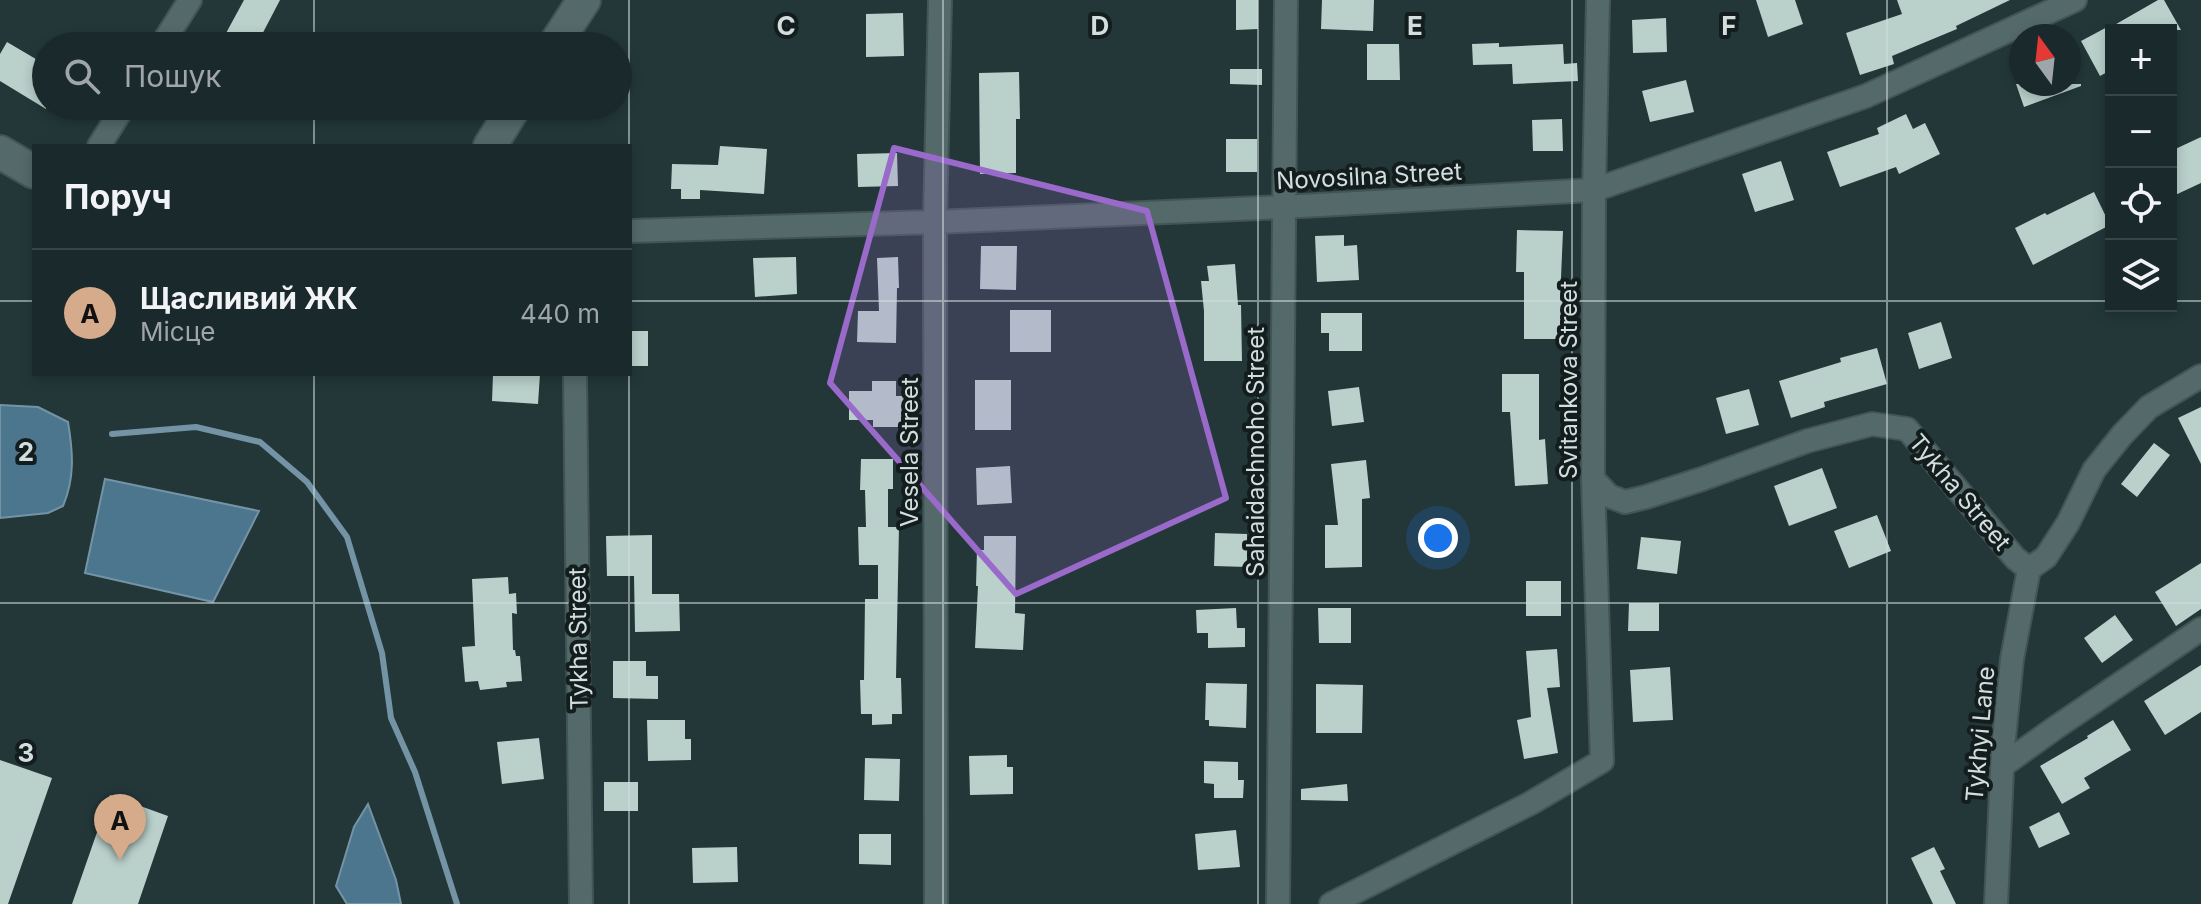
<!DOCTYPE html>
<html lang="uk">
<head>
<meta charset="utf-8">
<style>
	:root { --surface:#1a292b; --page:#233133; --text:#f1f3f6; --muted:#9fa6a9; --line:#384547; --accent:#d6ab8b }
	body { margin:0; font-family:Inter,sans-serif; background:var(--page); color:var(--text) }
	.controls { position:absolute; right:24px; top:24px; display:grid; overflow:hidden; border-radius:0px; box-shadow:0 4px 12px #0003 }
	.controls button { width:72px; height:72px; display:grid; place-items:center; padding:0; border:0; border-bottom:2px solid var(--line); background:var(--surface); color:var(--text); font:40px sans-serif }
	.compass { position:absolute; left:2009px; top:24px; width:72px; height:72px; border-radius:50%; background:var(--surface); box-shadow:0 4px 12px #0003; rotate:345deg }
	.you { position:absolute; left:1438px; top:538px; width:28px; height:28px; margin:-20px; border:6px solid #fff; border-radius:50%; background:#1a73e8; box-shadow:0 0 0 12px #1a73e833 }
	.badge { display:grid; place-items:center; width:52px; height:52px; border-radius:50%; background:var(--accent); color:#111; font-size:26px; font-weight:700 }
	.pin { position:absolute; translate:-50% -66px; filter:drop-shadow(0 2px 4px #0008) }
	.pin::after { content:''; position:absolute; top:42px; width:28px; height:24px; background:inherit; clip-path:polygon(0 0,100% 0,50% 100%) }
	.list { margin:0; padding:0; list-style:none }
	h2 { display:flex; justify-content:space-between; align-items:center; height:104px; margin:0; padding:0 32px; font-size:34px }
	h2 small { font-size:26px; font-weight:400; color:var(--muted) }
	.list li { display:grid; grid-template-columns:52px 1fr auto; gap:24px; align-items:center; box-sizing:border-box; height:128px; padding:0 32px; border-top:2px solid var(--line) }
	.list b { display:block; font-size:30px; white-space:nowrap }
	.list p { margin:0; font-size:26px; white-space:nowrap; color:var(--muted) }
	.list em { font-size:26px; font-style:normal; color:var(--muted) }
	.icon { flex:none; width:44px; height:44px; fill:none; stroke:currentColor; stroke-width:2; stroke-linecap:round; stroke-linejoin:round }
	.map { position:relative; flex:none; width:2201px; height:904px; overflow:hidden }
	.search { position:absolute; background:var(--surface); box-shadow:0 4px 12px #0003; left:32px; top:32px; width:600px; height:88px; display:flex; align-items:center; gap:20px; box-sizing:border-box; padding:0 28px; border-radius:44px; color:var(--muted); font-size:30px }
	.panel { position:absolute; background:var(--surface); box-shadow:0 4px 12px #0003; left:32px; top:144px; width:600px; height:232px; border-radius:0px }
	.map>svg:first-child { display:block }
</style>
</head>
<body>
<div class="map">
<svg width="2201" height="904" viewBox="0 0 2201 904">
	<rect width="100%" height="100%" fill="#233739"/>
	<path fill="#4c758e" stroke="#7494a6" stroke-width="2" d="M 0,405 L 38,407 L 68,422 C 73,452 75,478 63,506 L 48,513 L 0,518 Z
		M 105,479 L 259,511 L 213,602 L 85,573 Z
		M 368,804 L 396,880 L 401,904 L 347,904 L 336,886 L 354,827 Z"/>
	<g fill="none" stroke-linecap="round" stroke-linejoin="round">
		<path stroke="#7494a6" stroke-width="6" d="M 112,434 L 196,427 L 260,442 L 307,482 L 347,537 L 382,653 L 391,718 L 415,772 L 457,904"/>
	</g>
	<path fill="#b9d0cb" d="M 244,0 L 280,0 L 256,46 L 219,46 Z
		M 1236,0 L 1258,0 L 1258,29 L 1236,30 Z
		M 1322,0 L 1374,0 L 1373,31 L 1321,29 Z
		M 1756,0 L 1795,0 L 1803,24 L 1768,37 Z
		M 1897,0 L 2010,0 L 1956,26 L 1957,29 L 1892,56 L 1894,64 L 1860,75 L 1846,33 L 1902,14 Z
		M 2158,0 L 2164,0 L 2181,30 L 2111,30 L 2111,70 L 2100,76 L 2081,41 L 2111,25 L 2111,27 Z
		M 903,13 L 904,56 L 866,57 L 866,14 Z
		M 1666,18 L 1667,52 L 1633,53 L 1632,20 Z
		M 7,42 L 46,65 L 46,109 L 0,81 L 0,54 Z
		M 1499,43 L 1499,47 L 1563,44 L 1564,64 L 1577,63 L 1578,81 L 1513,84 L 1512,64 L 1473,65 L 1472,44 Z
		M 1367,44 L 1399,44 L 1400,80 L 1367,80 Z
		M 1230,69 L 1262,69 L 1262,85 L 1230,84 Z
		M 1019,72 L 1020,119 L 1016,119 L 1016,173 L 980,174 L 979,73 Z
		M 1686,80 L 1694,112 L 1650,122 L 1642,91 Z
		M 2016,84 L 2081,84 L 2081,86 L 2024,107 Z
		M 1906,114 L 1913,129 L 1925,123 L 1940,154 L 1899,174 L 1896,167 L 1840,187 L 1827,152 L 1879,134 L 1877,128 Z
		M 1562,119 L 1563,151 L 1533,151 L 1532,120 Z
		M 2201,137 L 2201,183 L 2171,197 L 2171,151 Z
		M 1226,139 L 1257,139 L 1257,172 L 1226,172 Z
		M 720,146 L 767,149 L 764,194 L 700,190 L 700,199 L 681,199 L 681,189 L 671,189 L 672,164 L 718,165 Z
		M 897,153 L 898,186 L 858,187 L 857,154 Z
		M 1781,161 L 1794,200 L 1755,212 L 1742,174 Z
		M 2094,192 L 2110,225 L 2033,265 L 2015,228 L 2045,213 L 2047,215 Z
		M 1517,230 L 1563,231 L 1560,301 L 1565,301 L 1565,339 L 1524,339 L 1524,272 L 1516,272 Z
		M 1344,235 L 1344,246 L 1357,245 L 1359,280 L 1317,282 L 1315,236 Z
		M 981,246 L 1017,246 L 1016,290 L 980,289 Z
		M 796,257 L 797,294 L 755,297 L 753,258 Z
		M 898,257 L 899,288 L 897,288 L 896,343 L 857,342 L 858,311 L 879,311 L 877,258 Z
		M 1235,264 L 1238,305 L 1241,305 L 1242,361 L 1204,361 L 1204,311 L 1201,281 L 1209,281 L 1207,266 Z
		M 1010,310 L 1051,310 L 1051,352 L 1010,352 Z
		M 1321,313 L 1362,313 L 1362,351 L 1329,351 L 1329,333 L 1321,333 Z
		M 1941,322 L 1952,358 L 1919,369 L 1908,333 Z
		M 630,331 L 648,331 L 648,366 L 630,366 Z
		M 1877,348 L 1887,384 L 1824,402 L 1825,407 L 1791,418 L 1779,381 L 1841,362 L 1840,358 Z
		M 493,374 L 540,374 L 538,404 L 492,401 Z
		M 1502,374 L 1539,374 L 1539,440 L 1545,439 L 1548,484 L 1515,486 L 1510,412 L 1502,412 Z
		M 975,380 L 1011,380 L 1011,430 L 975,430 Z
		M 872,381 L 896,381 L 896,396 L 911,396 L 911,415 L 902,415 L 902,427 L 873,427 L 873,420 L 849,420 L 849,391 L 872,391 Z
		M 1359,387 L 1364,422 L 1332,426 L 1328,391 Z
		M 1749,389 L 1759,425 L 1726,434 L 1716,398 Z
		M 2201,407 L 2201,464 L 2178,418 Z
		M 2154,443 L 2170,455 L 2137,497 L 2121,484 Z
		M 861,459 L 893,459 L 893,489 L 888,489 L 888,527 L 899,527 L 896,678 L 901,678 L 902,714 L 892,714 L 892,724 L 872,725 L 872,714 L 861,714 L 860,680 L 864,680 L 865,599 L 878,599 L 878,565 L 859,565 L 858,527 L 866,527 L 865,490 L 860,490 Z
		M 1366,460 L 1370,498 L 1362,499 L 1362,567 L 1325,568 L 1325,525 L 1338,525 L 1331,464 Z
		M 1010,466 L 1012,503 L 977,505 L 976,468 Z
		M 1822,468 L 1837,508 L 1789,526 L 1774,486 Z
		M 1877,515 L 1891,551 L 1849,568 L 1834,531 Z
		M 1215,533 L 1247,534 L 1247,567 L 1214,566 Z
		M 652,535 L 652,594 L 679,594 L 680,631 L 635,632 L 634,576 L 607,576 L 606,536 Z
		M 984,536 L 1016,536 L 1015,613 L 1025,614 L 1023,650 L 975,648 L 978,586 L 976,586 L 977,550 L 984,550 Z
		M 1641,537 L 1681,541 L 1677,574 L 1637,569 Z
		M 2201,563 L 2201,609 L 2176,626 L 2155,592 Z
		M 508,577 L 509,594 L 516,593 L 517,614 L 512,613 L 513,650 L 515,650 L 516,656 L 520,656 L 522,681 L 506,682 L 507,687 L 480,690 L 478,681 L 465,682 L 462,647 L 475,646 L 472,579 Z
		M 1526,581 L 1561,581 L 1561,616 L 1526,616 Z
		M 1629,603 L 1659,603 L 1659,631 L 1628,631 Z
		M 1236,608 L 1237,628 L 1245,628 L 1245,647 L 1208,648 L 1208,633 L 1197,633 L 1196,610 Z
		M 1318,608 L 1351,608 L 1351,643 L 1319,643 Z
		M 2115,615 L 2133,640 L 2102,663 L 2084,638 Z
		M 1557,649 L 1560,687 L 1547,688 L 1558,753 L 1524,759 L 1517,720 L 1531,717 L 1526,651 Z
		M 613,661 L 646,661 L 646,676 L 658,676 L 658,699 L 613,698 Z
		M 2201,665 L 2201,712 L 2165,735 L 2144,701 Z
		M 1670,667 L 1673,720 L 1633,722 L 1630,670 Z
		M 1206,683 L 1247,684 L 1246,728 L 1209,726 L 1209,720 L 1205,720 Z
		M 1316,684 L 1363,685 L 1362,733 L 1316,733 Z
		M 647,720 L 685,720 L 685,739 L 691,739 L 691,760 L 648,761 Z
		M 2113,720 L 2131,750 L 2084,778 L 2090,788 L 2062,804 L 2040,766 L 2088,738 L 2087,736 Z
		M 539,738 L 544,779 L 502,784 L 497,742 Z
		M 1007,755 L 1007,767 L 1013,767 L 1013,794 L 970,795 L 969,756 Z
		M 865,758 L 900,759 L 899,801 L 864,800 Z
		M 0,760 L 52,778 L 8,904 L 0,904 Z
		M 1204,761 L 1238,762 L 1238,780 L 1244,780 L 1243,798 L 1214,798 L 1214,784 L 1204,783 Z
		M 604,782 L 638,782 L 638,811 L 604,811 Z
		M 1347,784 L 1348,801 L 1301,800 L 1301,789 Z
		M 110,795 L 168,816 L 138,904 L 72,904 Z
		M 2059,812 L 2070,834 L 2039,848 L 2029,827 Z
		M 1236,830 L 1240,867 L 1198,870 L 1195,834 Z
		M 859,834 L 891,834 L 891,865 L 859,864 Z
		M 737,847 L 738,882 L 693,883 L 692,848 Z
		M 1934,847 L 1945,869 L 1940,871 L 1956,904 L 1933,904 L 1911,858 Z"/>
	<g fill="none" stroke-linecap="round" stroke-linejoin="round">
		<g stroke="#435455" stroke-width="26">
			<path id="street" d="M 161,46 L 190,0
				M 99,146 L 124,106
				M 630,231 L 935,222 L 1283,207 L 1594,190 L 1866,96 L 2075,0
				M 575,374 L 581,904
				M 1593,479 L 1609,496 L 1625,502 L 1646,497 L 1702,479 L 1807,441 L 1872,424 L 1907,429 L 2015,558 L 2029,569 L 2046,557 L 2068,523 L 2094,470 L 2122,435 L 2149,407 L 2201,376
				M 2002,766 L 2055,728 L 2201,629
				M 936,904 L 935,222 L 940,0
				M 1278,904 L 1286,0
				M 1331,904 L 1531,803 L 1602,761 L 1593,479 L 1594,190 L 1598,0
				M 1996,904 L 2003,748 L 2012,659 L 2029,569"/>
		</g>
		<g stroke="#435455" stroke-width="36">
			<path id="secondary" d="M 554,46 L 584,0
				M 490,146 L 515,106
				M 0,152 L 34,172"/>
		</g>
		<use href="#street" stroke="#54696a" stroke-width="22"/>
		<use href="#secondary" stroke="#54696a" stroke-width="32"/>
	</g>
	<path fill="#996aca" fill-opacity="0.2" stroke="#996aca" stroke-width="6" stroke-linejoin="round" d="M 894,148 L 1147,211 L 1226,498 L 1016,594 L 830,383 Z"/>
	<path fill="none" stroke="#d2dede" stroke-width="2" stroke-opacity="0.55" d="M 314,0 L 314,46M 629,0 L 629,146M 943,0 L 943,904M 1258,0 L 1258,904M 1572,0 L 1572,904M 1887,0 L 1887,904M 314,106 L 314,146M 0,301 L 34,301M 630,301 L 2111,301M 2171,301 L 2201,301M 314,374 L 314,904M 629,374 L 629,904M 0,603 L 2201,603"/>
	<g text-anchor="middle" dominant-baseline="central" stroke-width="8" stroke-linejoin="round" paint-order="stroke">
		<g font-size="24" fill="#d2dede" stroke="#141d1d">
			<text transform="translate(1369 176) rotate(-3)">Novosilna Street</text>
			<text transform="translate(1568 380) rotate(-90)">Svitankova Street</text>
			<text transform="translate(909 452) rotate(-90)">Vesela Street</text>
			<text transform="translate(1255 452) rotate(-90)">Sahaidachnoho Street</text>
			<text transform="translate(1960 492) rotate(50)">Tykha Street</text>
			<text transform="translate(578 639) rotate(-91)">Tykha Street</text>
			<text transform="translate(1980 734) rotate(-85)">Tykhyi Lane</text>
		</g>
	</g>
	<g font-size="26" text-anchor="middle" font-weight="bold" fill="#d2dede" stroke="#141d1d" stroke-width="8" stroke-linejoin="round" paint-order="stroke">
		<text x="786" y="35">C</text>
		<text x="1100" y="35">D</text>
		<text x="1415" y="35">E</text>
		<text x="1729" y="35">F</text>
		<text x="26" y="461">2</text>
		<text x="26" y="762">3</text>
	</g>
</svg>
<div class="controls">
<button>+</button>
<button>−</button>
<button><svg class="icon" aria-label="locate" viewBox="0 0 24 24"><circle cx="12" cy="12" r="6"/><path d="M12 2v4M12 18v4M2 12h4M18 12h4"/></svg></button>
<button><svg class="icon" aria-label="layers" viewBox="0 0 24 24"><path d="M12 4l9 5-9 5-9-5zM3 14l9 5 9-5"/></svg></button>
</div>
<svg class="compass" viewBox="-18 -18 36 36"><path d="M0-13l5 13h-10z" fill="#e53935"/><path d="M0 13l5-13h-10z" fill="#9fa6a9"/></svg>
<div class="you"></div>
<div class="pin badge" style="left:120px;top:860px">A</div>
<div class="search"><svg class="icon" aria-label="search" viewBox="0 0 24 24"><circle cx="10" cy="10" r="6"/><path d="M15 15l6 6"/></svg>Пошук</div>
<section class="panel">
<h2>Поруч<small></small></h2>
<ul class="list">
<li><span class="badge">A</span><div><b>Щасливий ЖК</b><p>Місце</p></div><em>440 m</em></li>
</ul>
</section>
</div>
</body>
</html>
